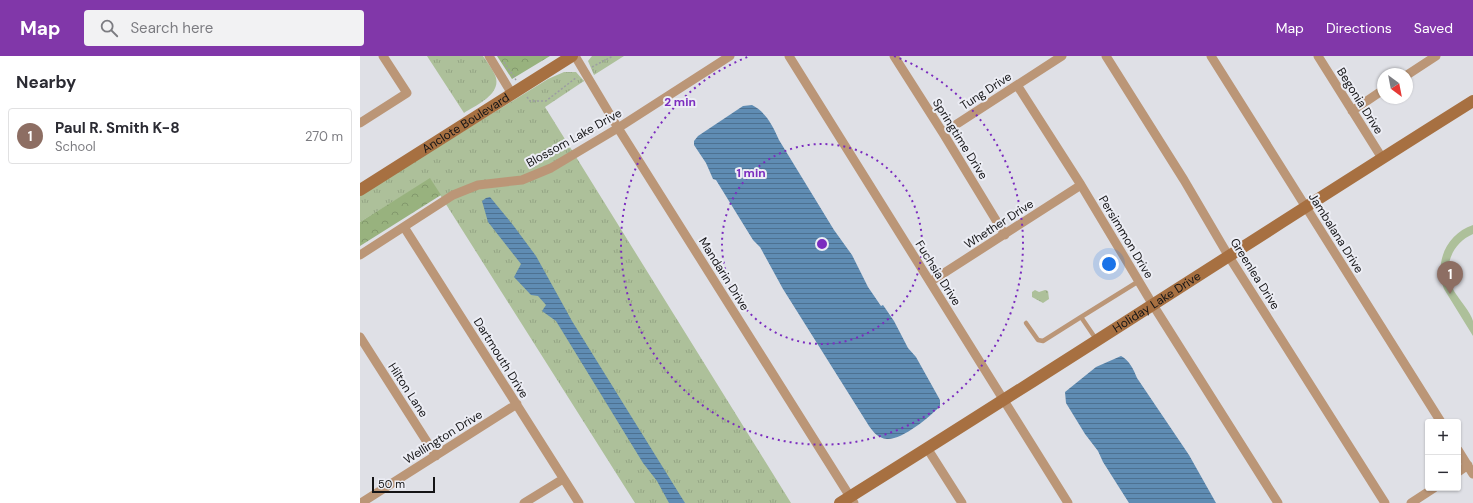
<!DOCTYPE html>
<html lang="en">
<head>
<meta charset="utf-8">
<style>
	:root { --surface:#fff; --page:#f2f2f3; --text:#2b2b33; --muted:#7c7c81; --line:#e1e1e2; --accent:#8137a9 }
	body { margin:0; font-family:"DM Sans",sans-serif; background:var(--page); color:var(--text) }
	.controls { position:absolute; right:12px; bottom:12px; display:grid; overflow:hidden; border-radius:4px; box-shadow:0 1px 3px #0004 }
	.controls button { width:36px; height:36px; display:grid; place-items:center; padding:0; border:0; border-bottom:1px solid var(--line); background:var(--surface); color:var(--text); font:20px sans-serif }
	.compass { position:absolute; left:1017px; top:12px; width:36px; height:36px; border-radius:50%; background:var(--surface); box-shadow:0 1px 3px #0004; rotate:148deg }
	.scale { position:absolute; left:12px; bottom:10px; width:63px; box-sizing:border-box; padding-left:4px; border:2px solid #141416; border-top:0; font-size:11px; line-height:14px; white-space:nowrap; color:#141416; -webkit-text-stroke:3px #ecedf4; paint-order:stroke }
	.you { position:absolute; left:749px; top:208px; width:14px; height:14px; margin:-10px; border:3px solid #fff; border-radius:50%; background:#1a73e8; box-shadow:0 0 0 6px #1a73e833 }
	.badge { display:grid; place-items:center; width:26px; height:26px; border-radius:50%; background:var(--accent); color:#fff; font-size:13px; font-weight:700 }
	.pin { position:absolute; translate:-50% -33px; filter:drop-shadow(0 1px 2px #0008) }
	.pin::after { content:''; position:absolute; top:21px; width:14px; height:12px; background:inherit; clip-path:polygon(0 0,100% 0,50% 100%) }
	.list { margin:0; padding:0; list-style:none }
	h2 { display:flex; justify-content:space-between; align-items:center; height:52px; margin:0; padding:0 16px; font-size:17px }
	h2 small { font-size:13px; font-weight:400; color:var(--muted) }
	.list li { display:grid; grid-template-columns:26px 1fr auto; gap:12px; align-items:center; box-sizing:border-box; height:56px; margin:0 8px 8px; padding:0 8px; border:1px solid var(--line); border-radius:4px }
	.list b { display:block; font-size:15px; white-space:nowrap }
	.list p { margin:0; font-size:13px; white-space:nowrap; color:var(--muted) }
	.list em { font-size:13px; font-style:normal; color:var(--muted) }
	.icon { flex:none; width:22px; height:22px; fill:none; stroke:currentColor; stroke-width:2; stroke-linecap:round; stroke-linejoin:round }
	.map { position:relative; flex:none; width:1113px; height:447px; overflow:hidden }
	header { display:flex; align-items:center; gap:24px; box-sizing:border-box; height:56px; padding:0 20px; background:var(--accent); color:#fff }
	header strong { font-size:19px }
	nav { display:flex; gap:22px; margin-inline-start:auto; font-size:14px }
	.search { width:280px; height:36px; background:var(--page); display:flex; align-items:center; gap:10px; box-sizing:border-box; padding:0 14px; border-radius:4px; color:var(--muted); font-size:15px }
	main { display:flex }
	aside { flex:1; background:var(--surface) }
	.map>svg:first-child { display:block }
</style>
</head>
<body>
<header>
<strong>Map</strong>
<div class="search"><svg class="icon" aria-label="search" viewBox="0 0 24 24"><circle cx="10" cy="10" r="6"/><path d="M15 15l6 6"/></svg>Search here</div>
<nav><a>Map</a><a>Directions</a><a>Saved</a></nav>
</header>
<main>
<aside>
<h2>Nearby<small></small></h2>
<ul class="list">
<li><span class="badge" style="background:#8d6e63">1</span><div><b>Paul R. Smith K-8</b><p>School</p></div><em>270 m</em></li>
</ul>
</aside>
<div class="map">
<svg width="1113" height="447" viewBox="0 0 1113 447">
	<defs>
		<pattern id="grass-tufts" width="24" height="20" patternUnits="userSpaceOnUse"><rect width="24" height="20" fill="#adc09a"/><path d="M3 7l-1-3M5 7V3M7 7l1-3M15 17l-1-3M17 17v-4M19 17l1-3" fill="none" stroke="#94a484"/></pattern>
		<pattern id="forest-crowns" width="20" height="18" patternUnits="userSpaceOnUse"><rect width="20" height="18" fill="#98b27e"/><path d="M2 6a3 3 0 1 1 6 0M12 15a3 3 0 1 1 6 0" fill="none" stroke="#82986c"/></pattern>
		<pattern id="water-rules" width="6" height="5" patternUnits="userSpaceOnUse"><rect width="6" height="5" fill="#5f8cb3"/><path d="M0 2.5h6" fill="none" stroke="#4d7191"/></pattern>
	</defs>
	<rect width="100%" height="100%" fill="#dfe0e6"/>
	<path fill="url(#grass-tufts)" d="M 67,0 L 123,0 C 127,6 132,12 135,19 C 143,38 116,49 104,57 Z
		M 232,0 L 264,0 L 234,19 L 228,5 Z
		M 204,16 L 216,16 L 224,25 L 185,51 L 431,447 L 275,447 L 70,123 L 0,166 L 0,139 L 188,23 Z
		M 675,234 L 679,236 L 685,234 L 688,235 L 689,243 L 683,247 L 672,241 L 672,236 Z"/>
	<path fill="url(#forest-crowns)" d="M 137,0 L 190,0 L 152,23 Z
		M 70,122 L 81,139 L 0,190 L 0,166 Z"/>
	<path fill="#adc09a" d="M 1113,169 L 1113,178 C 1090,188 1082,214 1094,235 C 1099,243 1111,257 1113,265 C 1113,269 1113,276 1113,280 L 1084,233 C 1074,207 1086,178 1113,169 Z"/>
	<path fill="url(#water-rules)" d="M 392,49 C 406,56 413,70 419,84 L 474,174 L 492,199 L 508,231 L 521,250 L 523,249 L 534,265 L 548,292 L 556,301 L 580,344 L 580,350 C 570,361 542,384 527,383 C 518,382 514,377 509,370 L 423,233 L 400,191 L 393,184 L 356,124 L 353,123 L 346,107 L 334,89 L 334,85 L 338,80 L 383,50 Z
		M 130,141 L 153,169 L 176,200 L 212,265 L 325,447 L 309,447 L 297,425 L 283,407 L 196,265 L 182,255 L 186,249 L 178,240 L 171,239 L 154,221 L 161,208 L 128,166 L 122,145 L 126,142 Z
		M 761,300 C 769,304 774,314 777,322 L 829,399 L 856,447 L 769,447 L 743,406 L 738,395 L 725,378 L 706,347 L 705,336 L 736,311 Z"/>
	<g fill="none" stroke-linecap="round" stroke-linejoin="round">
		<path stroke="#9c9da2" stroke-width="1.5" stroke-dasharray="2 2" stroke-linecap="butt" d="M 144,6 L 156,24
			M 232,11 L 253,0
			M 167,41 L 170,45 L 186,45 L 217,21"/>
		<path stroke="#bb9677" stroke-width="4.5" d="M 721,261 L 779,225
			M 666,267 L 678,284 L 683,285 L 721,261 L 736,283"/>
		<path stroke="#bb9677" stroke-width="9" d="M 129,0 L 152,38
			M 215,0 L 258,72 L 494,447
			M 429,0 L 708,447
			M 534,0 L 583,77 L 645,179
			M 746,0 L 824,124 L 868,199 L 1025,447
			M 851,0 L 1081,366
			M 958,0 L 1022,102
			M 1047,19 L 1076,0
			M 657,29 L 721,129 L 793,249 L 918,447
			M 992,55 L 1023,34
			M 0,67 L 47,37 L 23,0
			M 583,77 L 702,0
			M 44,171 L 219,447
			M 0,199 L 93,139 L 118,129 L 162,124 L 191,112 L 258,72 L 370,0
			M 570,226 L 721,129
			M 0,281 L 76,400
			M 567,392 L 602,447
			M 1098,394 L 1113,418
			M 1098,416 L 1108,409
			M 1,447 L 157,348
			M 164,447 L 203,423
			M 1051,447 L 1074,432"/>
		<g stroke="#a77041" stroke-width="12">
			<path id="s1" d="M 0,134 L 212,0"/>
			<path id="s2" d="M 480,447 C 692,315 901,178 1113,45"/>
		</g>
	</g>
	<g fill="none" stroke="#7b2cbf" stroke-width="2" stroke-dasharray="2 4">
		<circle cx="462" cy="188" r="100"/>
		<path d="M534 0A201 201 0 1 1 390 0"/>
	</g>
	<g text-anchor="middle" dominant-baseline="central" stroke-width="4" stroke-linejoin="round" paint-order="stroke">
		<g font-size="12" fill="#141416" stroke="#ecedf4">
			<text transform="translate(626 35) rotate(-33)">Tung Drive</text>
			<text transform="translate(1000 45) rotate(58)">Begonia Drive</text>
			<text stroke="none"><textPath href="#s1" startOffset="125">Anclote Boulevard</textPath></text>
			<text transform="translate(214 82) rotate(-29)">Blossom Lake Drive</text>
			<text transform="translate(600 83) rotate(58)">Springtime Drive</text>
			<text transform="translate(639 168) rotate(-33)">Whether Drive</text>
			<text transform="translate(976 177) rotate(58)">Jambalana Drive</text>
			<text transform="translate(766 181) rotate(59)">Persimmon Drive</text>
			<text transform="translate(578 217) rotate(58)">Fuchsia Drive</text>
			<text transform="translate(364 218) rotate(58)">Mandarin Drive</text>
			<text transform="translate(895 218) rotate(58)">Greenlea Drive</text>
			<text stroke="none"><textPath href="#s2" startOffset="375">Holiday Lake Drive</textPath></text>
			<text transform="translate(141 302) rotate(58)">Dartmouth Drive</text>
			<text transform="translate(48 334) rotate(57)">Hilton Lane</text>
			<text transform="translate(83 381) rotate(-32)">Wellington Drive</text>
		</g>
	</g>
	<circle cx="462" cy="188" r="6" fill="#7b2cbf" stroke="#ecedf4" stroke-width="2"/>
	<g font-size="12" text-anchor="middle" font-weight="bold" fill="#7b2cbf" stroke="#ecedf4" stroke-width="4" stroke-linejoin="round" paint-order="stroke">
		<text x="320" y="50">2 min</text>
		<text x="391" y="121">1 min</text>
	</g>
</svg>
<div class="controls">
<button>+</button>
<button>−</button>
</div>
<svg class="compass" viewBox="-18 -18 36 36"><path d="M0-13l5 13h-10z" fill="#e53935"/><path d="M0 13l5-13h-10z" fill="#7c7c81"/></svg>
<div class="scale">50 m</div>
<div class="you"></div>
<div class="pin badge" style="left:1090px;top:238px;background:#8d6e63">1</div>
</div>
</main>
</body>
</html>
